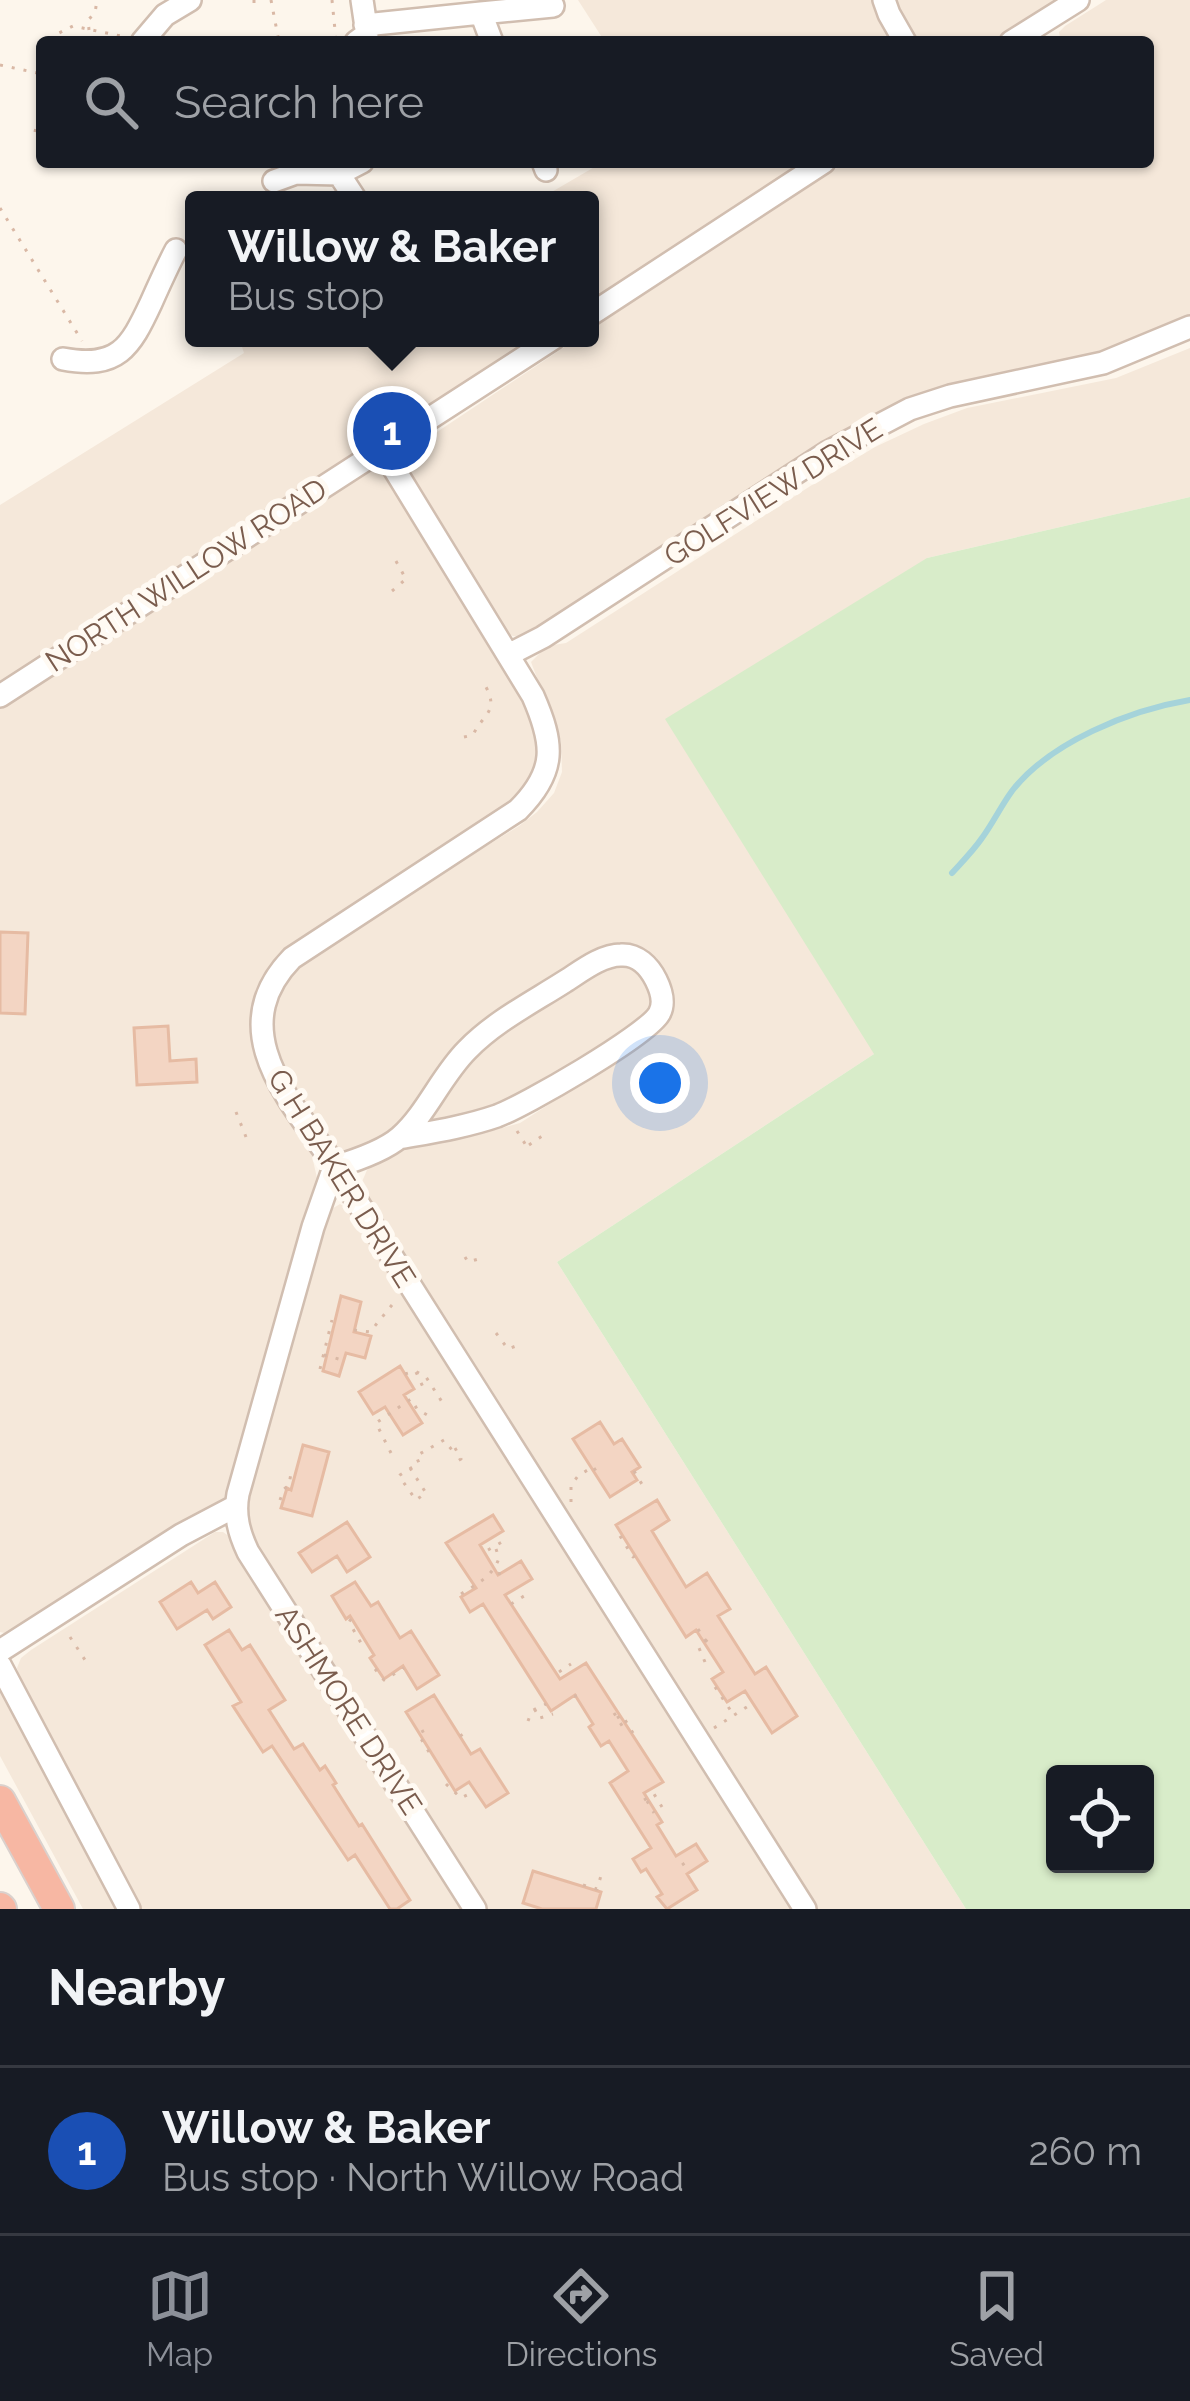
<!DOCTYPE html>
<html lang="en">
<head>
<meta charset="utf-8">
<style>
	:root { --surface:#171b24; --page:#242831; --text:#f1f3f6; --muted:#9ea1a6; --line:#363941; --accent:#8c9099 }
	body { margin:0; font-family:Raleway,sans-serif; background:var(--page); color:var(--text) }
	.controls { position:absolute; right:36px; bottom:36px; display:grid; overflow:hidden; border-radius:12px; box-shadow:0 3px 9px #0004 }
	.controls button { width:108px; height:108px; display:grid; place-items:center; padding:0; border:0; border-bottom:3px solid var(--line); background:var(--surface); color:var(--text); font:60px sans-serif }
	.you { position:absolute; left:660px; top:1083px; width:42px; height:42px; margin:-30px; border:9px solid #fff; border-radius:50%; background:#1a73e8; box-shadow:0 0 0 18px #1a73e833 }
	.badge { display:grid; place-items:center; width:78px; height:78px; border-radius:50%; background:var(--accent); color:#fff; font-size:39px; font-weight:700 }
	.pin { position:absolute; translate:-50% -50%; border:6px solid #fff; box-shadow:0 3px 12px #0006 }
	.popup { position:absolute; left:185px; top:191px; width:414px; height:156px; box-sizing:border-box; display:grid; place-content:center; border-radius:12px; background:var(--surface); filter:drop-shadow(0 3px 9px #0005); font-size:39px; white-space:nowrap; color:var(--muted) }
	.popup b { font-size:45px; color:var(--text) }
	.popup::after { content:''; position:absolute; left:50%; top:100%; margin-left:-24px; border:24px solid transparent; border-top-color:var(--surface) }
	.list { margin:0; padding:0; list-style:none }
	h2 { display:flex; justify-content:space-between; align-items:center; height:156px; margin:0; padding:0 48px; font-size:51px }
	h2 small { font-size:39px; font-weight:400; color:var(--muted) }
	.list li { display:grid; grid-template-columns:78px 1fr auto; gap:36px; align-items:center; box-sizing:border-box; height:168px; padding:0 48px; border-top:3px solid var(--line) }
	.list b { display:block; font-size:45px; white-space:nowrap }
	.list p { margin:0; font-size:39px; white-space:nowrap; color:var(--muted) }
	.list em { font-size:39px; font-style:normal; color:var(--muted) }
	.icon { flex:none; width:66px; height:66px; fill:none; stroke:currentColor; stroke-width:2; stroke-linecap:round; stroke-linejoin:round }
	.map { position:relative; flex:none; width:1190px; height:1909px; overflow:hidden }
	.search { position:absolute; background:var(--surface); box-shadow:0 3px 9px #0004; left:36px; right:36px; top:36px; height:132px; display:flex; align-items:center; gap:30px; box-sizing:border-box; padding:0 42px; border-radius:12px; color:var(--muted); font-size:45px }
	.sheet { height:324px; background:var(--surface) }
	nav { display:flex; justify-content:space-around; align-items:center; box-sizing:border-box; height:168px; border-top:3px solid var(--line); background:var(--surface); font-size:33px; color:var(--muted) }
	nav a { display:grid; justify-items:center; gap:6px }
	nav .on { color:var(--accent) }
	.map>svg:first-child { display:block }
</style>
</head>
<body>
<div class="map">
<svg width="1190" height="1909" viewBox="0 0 1190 1909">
	<rect width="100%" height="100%" fill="#fdf6ec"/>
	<path fill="#f5e8da" d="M 578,0 L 1065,0 L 999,42 L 605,42 Z
		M 1106,0 L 1190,0 L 1190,321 L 1098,358 L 934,392 L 523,638 L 509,635 L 499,624 L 401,460 L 407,452 L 578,338 L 590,338 L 590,330 L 846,162 L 1148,162 L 1148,42 L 1061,42 L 1059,32 L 1065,26 Z
		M 603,162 L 814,162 L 590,307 L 590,200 L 538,200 Z
		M 239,338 L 541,338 L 0,686 L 0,505 L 244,353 Z
		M 1190,348 L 1190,497 L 927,558 L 874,1054 L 557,1262 L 966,1909 L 812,1909 L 358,1191 L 367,1170 L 385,1157 L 422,1141 L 495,1130 L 520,1123 L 646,1042 L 663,1030 L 670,1018 L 674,1002 L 663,973 L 634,946 L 488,1026 L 399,1131 L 351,1155 L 339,1153 L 325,1141 L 289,1086 L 269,1032 L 271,1004 L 296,967 L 331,941 L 519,826 L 537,812 L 554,793 L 562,772 L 561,741 L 531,662 L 547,646 L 566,643 L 812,485 L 875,447 L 924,424 L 967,408 L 1116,378 Z
		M 378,469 L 387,476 L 525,692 L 543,750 L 523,798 L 333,923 L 253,1014 L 310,1147 L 317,1178 L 314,1196 L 228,1498 L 8,1634 L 0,1632 L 0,706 L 365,470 Z
		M 610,965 L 637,966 L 655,993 L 651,1017 L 577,1069 L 454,1124 L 425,1122 L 451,1079 L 494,1035 Z
		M 340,1204 L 350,1210 L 796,1909 L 481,1909 L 344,1694 L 253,1540 L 247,1509 L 248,1485 L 319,1238 L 330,1210 Z
		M 215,1532 L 223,1532 L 230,1537 L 244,1565 L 466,1909 L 139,1909 L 19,1677 L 17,1668 L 21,1658 L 31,1650 Z
		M 0,1690 L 8,1705 L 116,1909 L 83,1909 L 0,1756 Z"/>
	<path fill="#d8ecc9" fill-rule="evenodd" d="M 1190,497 L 1190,1909 L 966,1909 L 557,1262 L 874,1054 L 665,719 L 927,558 ZM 1055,1774 L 1145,1774 L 1145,1864 L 1055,1864 Z"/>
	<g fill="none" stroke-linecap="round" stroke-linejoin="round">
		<path stroke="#a5d3da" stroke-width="6" d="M 952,873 C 962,862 973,851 982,838 C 993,823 1001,806 1012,791 C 1050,742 1130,710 1190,700"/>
	</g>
	<path fill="#f3d5c3" stroke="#e6bba3" stroke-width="3" d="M 0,932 L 28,933 L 25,1014 L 0,1013 Z
		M 168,1026 L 170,1061 L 196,1059 L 197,1082 L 137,1085 L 134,1028 Z
		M 341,1296 L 361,1302 L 354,1332 L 371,1336 L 365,1358 L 346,1353 L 339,1376 L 323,1371 Z
		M 400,1366 L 414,1389 L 404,1395 L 422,1423 L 403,1435 L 385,1407 L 373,1414 L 359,1392 Z
		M 600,1422 L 614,1444 L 622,1439 L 640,1467 L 632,1472 L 637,1480 L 610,1497 L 573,1439 Z
		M 303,1445 L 329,1452 L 312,1516 L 281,1508 L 287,1488 L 291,1490 Z
		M 657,1500 L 669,1520 L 652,1531 L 686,1587 L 707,1573 L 730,1609 L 718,1616 L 755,1674 L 766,1667 L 797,1716 L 772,1733 L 745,1691 L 727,1702 L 712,1679 L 723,1672 L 696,1630 L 686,1637 L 616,1525 Z
		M 493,1515 L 503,1531 L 480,1545 L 498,1575 L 521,1561 L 532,1579 L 505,1595 L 560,1679 L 586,1663 L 663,1782 L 644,1793 L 662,1822 L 657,1825 L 676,1856 L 696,1844 L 707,1861 L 687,1874 L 697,1890 L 667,1909 L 657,1897 L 662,1894 L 646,1869 L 641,1872 L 633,1859 L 651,1848 L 610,1783 L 628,1771 L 609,1741 L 601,1746 L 589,1727 L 593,1724 L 575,1695 L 551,1711 L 483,1604 L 470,1612 L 461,1597 L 476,1588 L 446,1543 Z
		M 347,1522 L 370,1557 L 347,1572 L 337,1556 L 312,1572 L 299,1553 Z
		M 191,1582 L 198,1593 L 215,1582 L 231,1607 L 213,1619 L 207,1610 L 177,1629 L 160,1602 Z
		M 355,1582 L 371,1606 L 378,1602 L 400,1638 L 411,1631 L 439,1675 L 417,1689 L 403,1666 L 384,1679 L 370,1658 L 374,1655 L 350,1616 L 346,1619 L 332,1596 Z
		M 229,1630 L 242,1650 L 250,1645 L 285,1700 L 269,1710 L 294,1749 L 303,1744 L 320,1770 L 325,1766 L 336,1783 L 333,1785 L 359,1826 L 362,1824 L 410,1900 L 397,1909 L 390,1909 L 355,1855 L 348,1860 L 272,1746 L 263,1752 L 233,1706 L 241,1702 L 205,1645 Z
		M 434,1695 L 471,1754 L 480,1749 L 508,1793 L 486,1807 L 469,1782 L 455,1791 L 406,1712 Z
		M 533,1871 L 601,1892 L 596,1909 L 542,1909 L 523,1903 Z"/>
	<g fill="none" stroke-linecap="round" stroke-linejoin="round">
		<g stroke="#d1beb0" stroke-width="26">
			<path id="minor" d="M 884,0 L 889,14 L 905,42
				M 481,13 L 553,6
				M 365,25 L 481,13 L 492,42
				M 142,42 L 165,15 L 190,0
				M 356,42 L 367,34 L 362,0
				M 1011,42 L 1078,0
				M 543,162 L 546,170
				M 339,174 L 356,200
				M 274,181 L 296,173 L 339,174 L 362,162
				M 590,315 L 824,162
				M 63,359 C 118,369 130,348 151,303 C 159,285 167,267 176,250
				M 382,449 L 533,696 C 554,744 557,771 518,810 L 292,958 C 225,1027 285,1095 329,1157 L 805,1909
				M 510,654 L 543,637 L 828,452 L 910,409 L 950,396 L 1103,363 L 1190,327
				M 0,696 L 554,338
				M 399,1138 C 432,1132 465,1127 497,1116 C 524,1106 646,1036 659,1014 C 665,1004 661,990 656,980 C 649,966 637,954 621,955 C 601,955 580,972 564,982 C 531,1003 494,1022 467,1050 C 441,1076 427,1113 400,1137 C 384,1151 354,1161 334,1167 L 313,1227 L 238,1494 C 234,1515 239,1533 248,1552 L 475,1909
				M 0,1651 L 181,1535 L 236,1506
				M 0,1665 L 129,1909"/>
		</g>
		<g stroke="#dad1cd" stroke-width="34">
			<path id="highway" d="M 0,1801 L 59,1909
				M 0,1908 L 1,1909"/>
		</g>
		<path stroke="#d9b8a5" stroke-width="3" stroke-dasharray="3 9" stroke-linecap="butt" d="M 254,0 L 254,4
			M 271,0 L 279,42
			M 332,0 L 336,40
			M 89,30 L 88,20 L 95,13 L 97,0
			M 54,42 L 55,35 L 73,26 L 121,36 L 119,42
			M 0,65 L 42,74
			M 35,132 L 42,99
			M 200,162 L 203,165 L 248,162
			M 0,208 L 82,341
			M 392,591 L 406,579 L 392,554
			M 464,737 L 473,735 C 483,714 499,712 486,687
			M 236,1112 L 246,1137
			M 517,1131 L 529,1150
			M 529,1145 L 542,1136
			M 465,1257 L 468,1262 L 482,1258
			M 354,1330 L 370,1332 L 396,1300
			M 496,1333 L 508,1349 L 521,1344
			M 324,1355 L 346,1361
			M 320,1369 L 332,1320
			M 416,1372 L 423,1387
			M 405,1374 L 415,1371 L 426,1377 L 444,1405
			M 455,1448 L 461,1459 L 456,1462
			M 391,1453 L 376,1423 L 411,1399 L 417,1409 L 434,1419
			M 410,1468 L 426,1493 L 416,1500 L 399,1476 L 400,1475 L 419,1463 L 416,1456 L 444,1440 L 452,1450
			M 594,1468 L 600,1477
			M 634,1471 L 646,1491
			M 280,1500 L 284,1489 L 289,1485 L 291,1473 L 296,1472
			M 571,1502 L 571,1485 L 578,1476 L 594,1466
			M 620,1536 L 633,1557 L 635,1556
			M 488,1550 L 502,1542
			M 499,1575 L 500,1571
			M 461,1594 C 477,1584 493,1576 499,1558 L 495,1546
			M 511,1604 L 524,1596
			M 351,1619 L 349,1622 L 361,1643
			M 698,1629 L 707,1643
			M 70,1637 L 89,1666
			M 705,1662 L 699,1648 L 708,1639
			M 375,1669 L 384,1680 L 404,1668
			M 559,1672 L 571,1664
			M 715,1687 L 733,1714
			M 574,1696 L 577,1696
			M 534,1708 L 540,1718 L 553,1714
			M 614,1713 L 626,1732
			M 617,1718 L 622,1715 L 636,1738
			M 528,1721 L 531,1713 L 546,1704
			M 714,1728 L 753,1703
			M 422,1730 L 424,1734 L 420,1737 L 429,1752
			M 460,1736 L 470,1730
			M 446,1784 L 461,1798 L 475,1791
			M 644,1800 L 654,1794 L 665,1812
			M 647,1801 L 654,1813
			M 682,1865 L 691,1859
			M 583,1885 L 597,1889 L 603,1869"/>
		<use href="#minor" stroke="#fff" stroke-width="21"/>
		<use href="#highway" stroke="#f7b7a3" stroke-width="30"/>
	</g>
	<g text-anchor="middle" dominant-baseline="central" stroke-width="10" stroke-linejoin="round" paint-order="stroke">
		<g font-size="30" fill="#7a5c4d" stroke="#fffaf3">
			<text transform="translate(773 492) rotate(-32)">GOLFVIEW DRIVE</text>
			<text transform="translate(186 575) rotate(-33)">NORTH WILLOW ROAD</text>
			<text transform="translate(342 1178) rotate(58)">G H BAKER DRIVE</text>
			<text transform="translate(349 1710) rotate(57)">ASHMORE DRIVE</text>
		</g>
	</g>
</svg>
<div class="controls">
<button><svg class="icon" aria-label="locate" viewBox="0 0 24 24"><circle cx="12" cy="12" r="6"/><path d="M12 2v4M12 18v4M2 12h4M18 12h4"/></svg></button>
</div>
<div class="you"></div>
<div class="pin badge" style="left:392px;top:431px;background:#1a4fb4">1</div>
<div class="popup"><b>Willow &amp; Baker</b>Bus stop</div>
<div class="search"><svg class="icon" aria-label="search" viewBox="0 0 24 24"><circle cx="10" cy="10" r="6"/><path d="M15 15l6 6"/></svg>Search here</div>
</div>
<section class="sheet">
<h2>Nearby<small></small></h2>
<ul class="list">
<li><span class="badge" style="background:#1a4fb4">1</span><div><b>Willow &amp; Baker</b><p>Bus stop · North Willow Road</p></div><em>260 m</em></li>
</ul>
</section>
<nav>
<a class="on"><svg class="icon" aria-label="map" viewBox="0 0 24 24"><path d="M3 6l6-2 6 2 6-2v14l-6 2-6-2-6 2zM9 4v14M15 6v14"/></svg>Map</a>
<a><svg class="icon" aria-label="directions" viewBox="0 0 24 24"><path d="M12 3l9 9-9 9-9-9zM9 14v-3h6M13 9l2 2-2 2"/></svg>Directions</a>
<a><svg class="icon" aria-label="saved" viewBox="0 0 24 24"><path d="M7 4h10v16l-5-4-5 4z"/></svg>Saved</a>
</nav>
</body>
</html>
